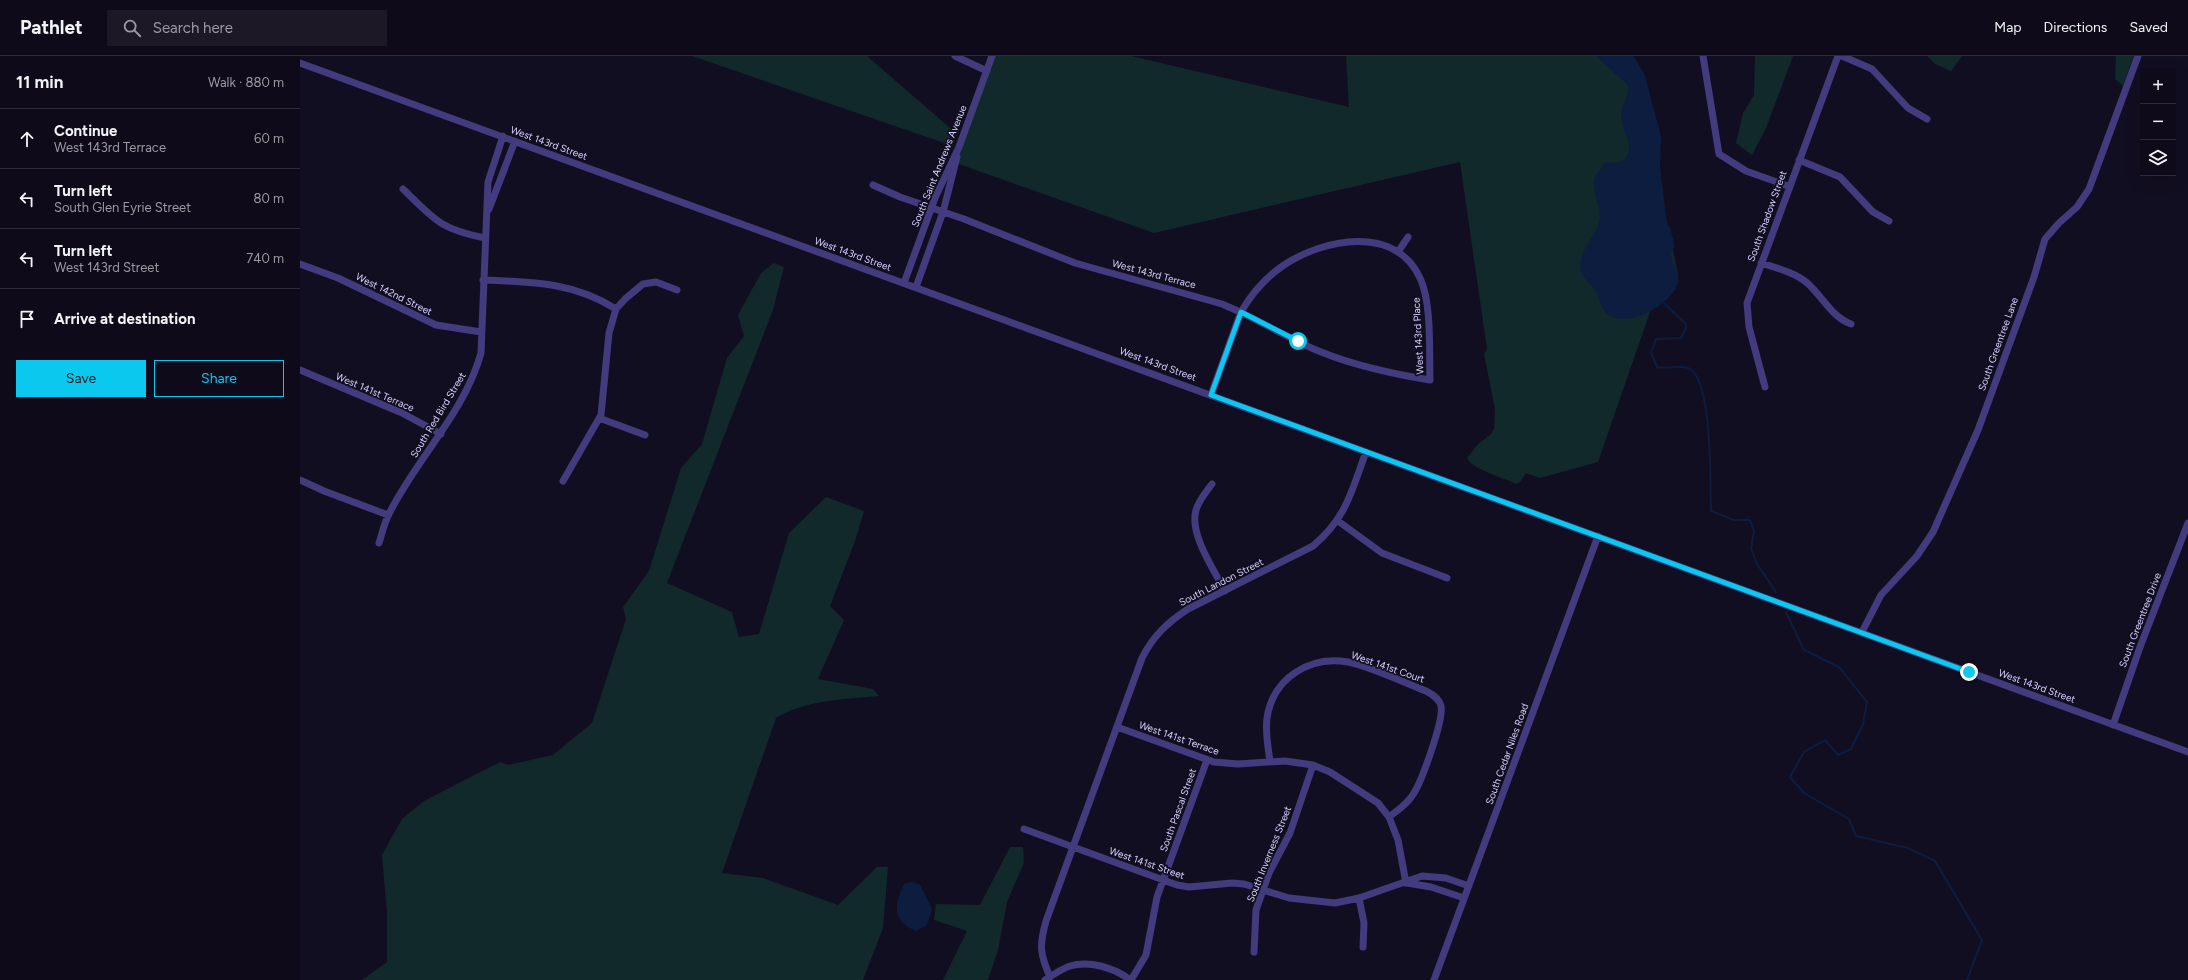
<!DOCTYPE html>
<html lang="en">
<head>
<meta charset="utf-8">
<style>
	:root { --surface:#0e0a19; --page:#1c1826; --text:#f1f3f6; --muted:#9b9aa2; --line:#2e2b38; --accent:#0bc8ee }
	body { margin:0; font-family:Figtree,sans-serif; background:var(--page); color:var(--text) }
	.controls { position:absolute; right:12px; top:12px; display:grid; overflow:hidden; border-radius:0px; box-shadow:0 4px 16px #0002 }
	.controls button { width:36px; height:36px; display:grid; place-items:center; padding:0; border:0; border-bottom:1px solid var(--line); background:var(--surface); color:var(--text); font:20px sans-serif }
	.stop { position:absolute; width:12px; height:12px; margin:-9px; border:3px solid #0bc8ee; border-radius:50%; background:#fff }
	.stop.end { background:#0bc8ee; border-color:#fff; box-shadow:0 1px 4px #0008 }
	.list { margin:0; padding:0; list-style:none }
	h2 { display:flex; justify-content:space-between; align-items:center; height:52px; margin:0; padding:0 16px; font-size:17px }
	h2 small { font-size:13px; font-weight:400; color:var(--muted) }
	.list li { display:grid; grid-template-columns:26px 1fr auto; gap:12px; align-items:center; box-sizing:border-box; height:60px; padding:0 16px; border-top:1px solid var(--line) }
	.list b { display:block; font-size:15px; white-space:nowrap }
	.list p { margin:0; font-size:13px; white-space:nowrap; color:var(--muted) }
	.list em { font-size:13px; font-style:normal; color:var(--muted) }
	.actions { display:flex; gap:8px; padding:12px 16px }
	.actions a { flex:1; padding:9px 0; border:1px solid var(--accent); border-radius:0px; text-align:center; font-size:14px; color:var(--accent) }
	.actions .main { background:var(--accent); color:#111 }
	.icon { flex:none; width:22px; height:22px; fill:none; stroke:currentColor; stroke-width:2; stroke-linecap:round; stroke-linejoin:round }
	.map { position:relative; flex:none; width:1888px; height:924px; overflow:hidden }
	header { display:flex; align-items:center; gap:24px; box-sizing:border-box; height:56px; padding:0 20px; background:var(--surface); border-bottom:1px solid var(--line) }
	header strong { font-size:19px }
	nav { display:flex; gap:22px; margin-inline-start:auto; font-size:14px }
	.search { width:280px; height:36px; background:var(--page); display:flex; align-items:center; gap:10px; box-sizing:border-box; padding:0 14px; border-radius:0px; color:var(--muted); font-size:15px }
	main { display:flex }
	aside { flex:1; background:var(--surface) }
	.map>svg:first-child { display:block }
</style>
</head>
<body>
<header>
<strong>Pathlet</strong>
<div class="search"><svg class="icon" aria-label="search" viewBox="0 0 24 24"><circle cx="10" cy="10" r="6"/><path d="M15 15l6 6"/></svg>Search here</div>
<nav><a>Map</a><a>Directions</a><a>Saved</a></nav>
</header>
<main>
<aside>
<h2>11 min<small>Walk · 880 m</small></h2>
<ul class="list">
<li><svg class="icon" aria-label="ahead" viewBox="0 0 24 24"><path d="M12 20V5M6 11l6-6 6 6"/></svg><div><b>Continue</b><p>West 143rd Terrace</p></div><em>60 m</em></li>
<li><svg class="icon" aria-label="left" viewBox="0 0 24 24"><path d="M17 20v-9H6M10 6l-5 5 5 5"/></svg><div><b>Turn left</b><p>South Glen Eyrie Street</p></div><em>80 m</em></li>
<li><svg class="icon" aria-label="left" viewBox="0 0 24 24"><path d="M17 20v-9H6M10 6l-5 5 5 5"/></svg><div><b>Turn left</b><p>West 143rd Street</p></div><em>740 m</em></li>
<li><svg class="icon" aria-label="arrive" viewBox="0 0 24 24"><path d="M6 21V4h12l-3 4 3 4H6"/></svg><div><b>Arrive at destination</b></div></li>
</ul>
<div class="actions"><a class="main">Save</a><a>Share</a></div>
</aside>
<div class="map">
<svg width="1888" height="924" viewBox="0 0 1888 924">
	<rect width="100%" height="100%" fill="#120e21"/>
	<path fill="#11292a" d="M 392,0 L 567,0 L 657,78 L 653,90 Z
		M 692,0 L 831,0 L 1049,51 L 1046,0 L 1331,0 L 1378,218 C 1376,238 1368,244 1351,253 L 1298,406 L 1240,422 L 1226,417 L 1220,426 L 1216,428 C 1205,422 1171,413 1167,402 L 1178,388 L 1191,378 L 1194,373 L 1195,353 L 1184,298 L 1187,293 L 1160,106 L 854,177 L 656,107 Z
		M 1455,0 L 1493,0 L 1466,72 L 1452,99 L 1436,87 L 1443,57 L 1454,39 Z
		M 1627,0 L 1662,0 L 1651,15 L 1635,8 Z
		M 1816,0 L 1834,0 L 1823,30 L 1815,23 Z
		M 474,207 L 484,211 L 473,254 L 367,527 L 432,556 L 439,581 L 459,578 L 489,477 L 526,441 L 564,455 L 555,485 L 530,550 L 544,564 L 518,623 L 573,633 L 579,640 C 545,643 505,644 476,662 L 422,817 L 463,822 L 538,849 L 577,811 L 588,811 L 583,872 L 563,924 L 62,924 L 87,906 L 87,857 L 82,799 L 102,763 L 124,745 L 200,706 L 208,709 L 253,699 L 292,667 L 326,563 L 323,551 L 349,515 L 381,412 L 402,388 L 427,302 L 444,280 L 438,259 L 461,217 Z
		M 710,791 L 723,791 L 724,807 L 707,846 L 698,894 L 688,924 L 643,924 L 667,875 L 634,864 L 636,848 L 680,849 Z"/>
	<path fill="#0d1d40" d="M 1296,0 L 1334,0 L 1345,20 L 1361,80 L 1360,111 L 1367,169 L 1370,171 C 1371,178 1375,186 1374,192 C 1373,194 1372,196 1371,198 C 1370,203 1380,218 1378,226 C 1373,247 1330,273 1309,259 C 1301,254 1300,241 1294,233 C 1290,226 1282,223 1281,214 C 1277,198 1294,182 1299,167 C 1303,154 1292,137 1294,123 L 1305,106 L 1316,107 L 1324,104 C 1337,88 1321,77 1321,59 C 1321,48 1330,41 1328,29 Z
		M 613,826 L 620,829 L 632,853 L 627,869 L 616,875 C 591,865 594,846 605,827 Z"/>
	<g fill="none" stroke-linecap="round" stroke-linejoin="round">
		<path stroke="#0d1d40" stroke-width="2" d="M 1364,247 L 1386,268 L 1386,272 L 1381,282 L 1356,283 L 1351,297 L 1357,311 C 1366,313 1380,309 1388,312 C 1413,321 1410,429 1411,455 L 1434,464 L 1450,464 L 1454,475 L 1451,493 L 1457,508 L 1476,536
			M 1486,556 L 1504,594 L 1539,611 L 1567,646 L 1563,668 L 1551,693 L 1538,699 L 1525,684 L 1504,696 L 1490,721 L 1504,737 L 1549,763 L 1556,780 L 1608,792 L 1635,805 L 1682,884 L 1667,924"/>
		<path stroke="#423b7d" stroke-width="7" d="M 655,0 L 687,15
			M 1403,0 L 1419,98 L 1446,115 L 1488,130
			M 1542,0 L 1572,13 L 1608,52 L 1627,63
			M 0,7 L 1888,696
			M 1499,104 L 1540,121 L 1573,156 L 1589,165
			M 573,129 L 600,141 L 664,163 L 775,207 L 922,248 C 956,262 987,282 1021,296 C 1056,310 1093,318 1130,324 C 1129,295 1132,247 1120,222 C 1095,168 1023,183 984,209 C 966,221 952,237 941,256 L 911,339
			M 103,133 C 135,164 140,173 185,182
			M 189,153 L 215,85
			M 1098,196 L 1108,181
			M 1461,207 C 1476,212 1494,216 1506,226 C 1522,239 1531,261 1551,268
			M 0,208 L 38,222 L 136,269 L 181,276
			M 183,224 C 232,226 273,226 316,253
			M 604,227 L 635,142 L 659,91 L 692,0
			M 616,231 L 643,156 L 657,101
			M 0,314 L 102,357 L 141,378
			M 1465,331 L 1449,271 L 1447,247 L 1538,0
			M 299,362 L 345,379
			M 0,424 L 24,435 L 88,459
			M 263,425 L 301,359 L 309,277 L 316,253 L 325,243 L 343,228 L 356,226 L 377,234
			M 912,428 C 906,436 899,444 896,454 C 889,478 914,514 925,535
			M 1038,465 L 1082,497 L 1147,522
			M 79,487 C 82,478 84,467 89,458 C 116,403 164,358 181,297 L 188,126 L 203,80
			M 1562,576 L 1581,539 L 1617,500 L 1633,476 L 1678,374 L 1734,221 L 1745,183 L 1759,167 L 1777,151 L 1789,133 L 1838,0
			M 1813,669 L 1840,591 L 1888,467
			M 817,671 L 914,706 L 938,708 L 985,705 L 1013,709 L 1030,716 L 1078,747 L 1089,761 L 1098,784 L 1106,827
			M 970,705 C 968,691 965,676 967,662 C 973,622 1010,599 1048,606 C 1072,611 1103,626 1126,635 C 1132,638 1139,642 1141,650 C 1144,664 1121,728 1112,740 C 1106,749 1098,754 1089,761
			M 724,773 L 877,829 L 889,831 L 932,827 L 944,828 L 989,842 L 1035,847 L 1059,842 L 1122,820 L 1146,822 L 1169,830
			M 1107,827 L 1131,831 L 1164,842
			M 1059,842 L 1064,867 L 1063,891
			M 954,896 L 956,854 L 969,817 L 990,777 L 1013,709
			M 750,921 C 740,898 739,890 746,865 L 842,602 C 853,580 868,566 888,553 L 1013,490 C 1047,461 1051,436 1066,396
			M 745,924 C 753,919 761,913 770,910 C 789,904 815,912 830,924
			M 831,924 L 846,899 L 857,841 L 907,704
			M 1134,924 L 1298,480"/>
	</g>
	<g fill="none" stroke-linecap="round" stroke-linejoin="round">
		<path stroke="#0bc8ee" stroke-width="5" d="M 998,285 L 941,256 L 911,339 L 1669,616"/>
	</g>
	<g text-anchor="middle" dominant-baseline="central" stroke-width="3.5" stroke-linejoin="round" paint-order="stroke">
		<g font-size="10" fill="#d8d0fd" stroke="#120e21">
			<text transform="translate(249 87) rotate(20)">West 143rd Street</text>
			<text transform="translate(639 110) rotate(-68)">South Saint Andrews Avenue</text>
			<text transform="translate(1467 160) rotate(-70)">South Shadow Street</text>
			<text transform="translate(553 198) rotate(20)">West 143rd Street</text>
			<text transform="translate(854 218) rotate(15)">West 143rd Terrace</text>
			<text transform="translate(94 238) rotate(26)">West 142nd Street</text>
			<text transform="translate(1118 280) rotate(-93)">West 143rd Place</text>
			<text transform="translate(1698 288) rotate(-70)">South Greentree Lane</text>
			<text transform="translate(858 308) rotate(20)">West 143rd Street</text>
			<text transform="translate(75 336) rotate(23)">West 141st Terrace</text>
			<text transform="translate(138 359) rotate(-59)">South Red Bird Street</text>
			<text transform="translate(921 526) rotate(-27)">South Landon Street</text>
			<text transform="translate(1840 564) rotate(-69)">South Greentree Drive</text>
			<text transform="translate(1088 611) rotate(19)">West 141st Court</text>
			<text transform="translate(1737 630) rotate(20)">West 143rd Street</text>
			<text transform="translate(879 682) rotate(19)">West 141st Terrace</text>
			<text transform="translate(1207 698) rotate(-70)">South Cedar Niles Road</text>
			<text transform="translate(878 754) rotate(-70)">South Pascal Street</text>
			<text transform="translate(969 798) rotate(-68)">South Inverness Street</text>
			<text transform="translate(847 807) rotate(19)">West 141st Street</text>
		</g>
	</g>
</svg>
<div class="controls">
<button>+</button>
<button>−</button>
<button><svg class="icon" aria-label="layers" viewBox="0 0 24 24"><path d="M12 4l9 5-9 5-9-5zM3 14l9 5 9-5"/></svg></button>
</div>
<div class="stop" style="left:998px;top:285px"></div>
<div class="stop end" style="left:1669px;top:616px"></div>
</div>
</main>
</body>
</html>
